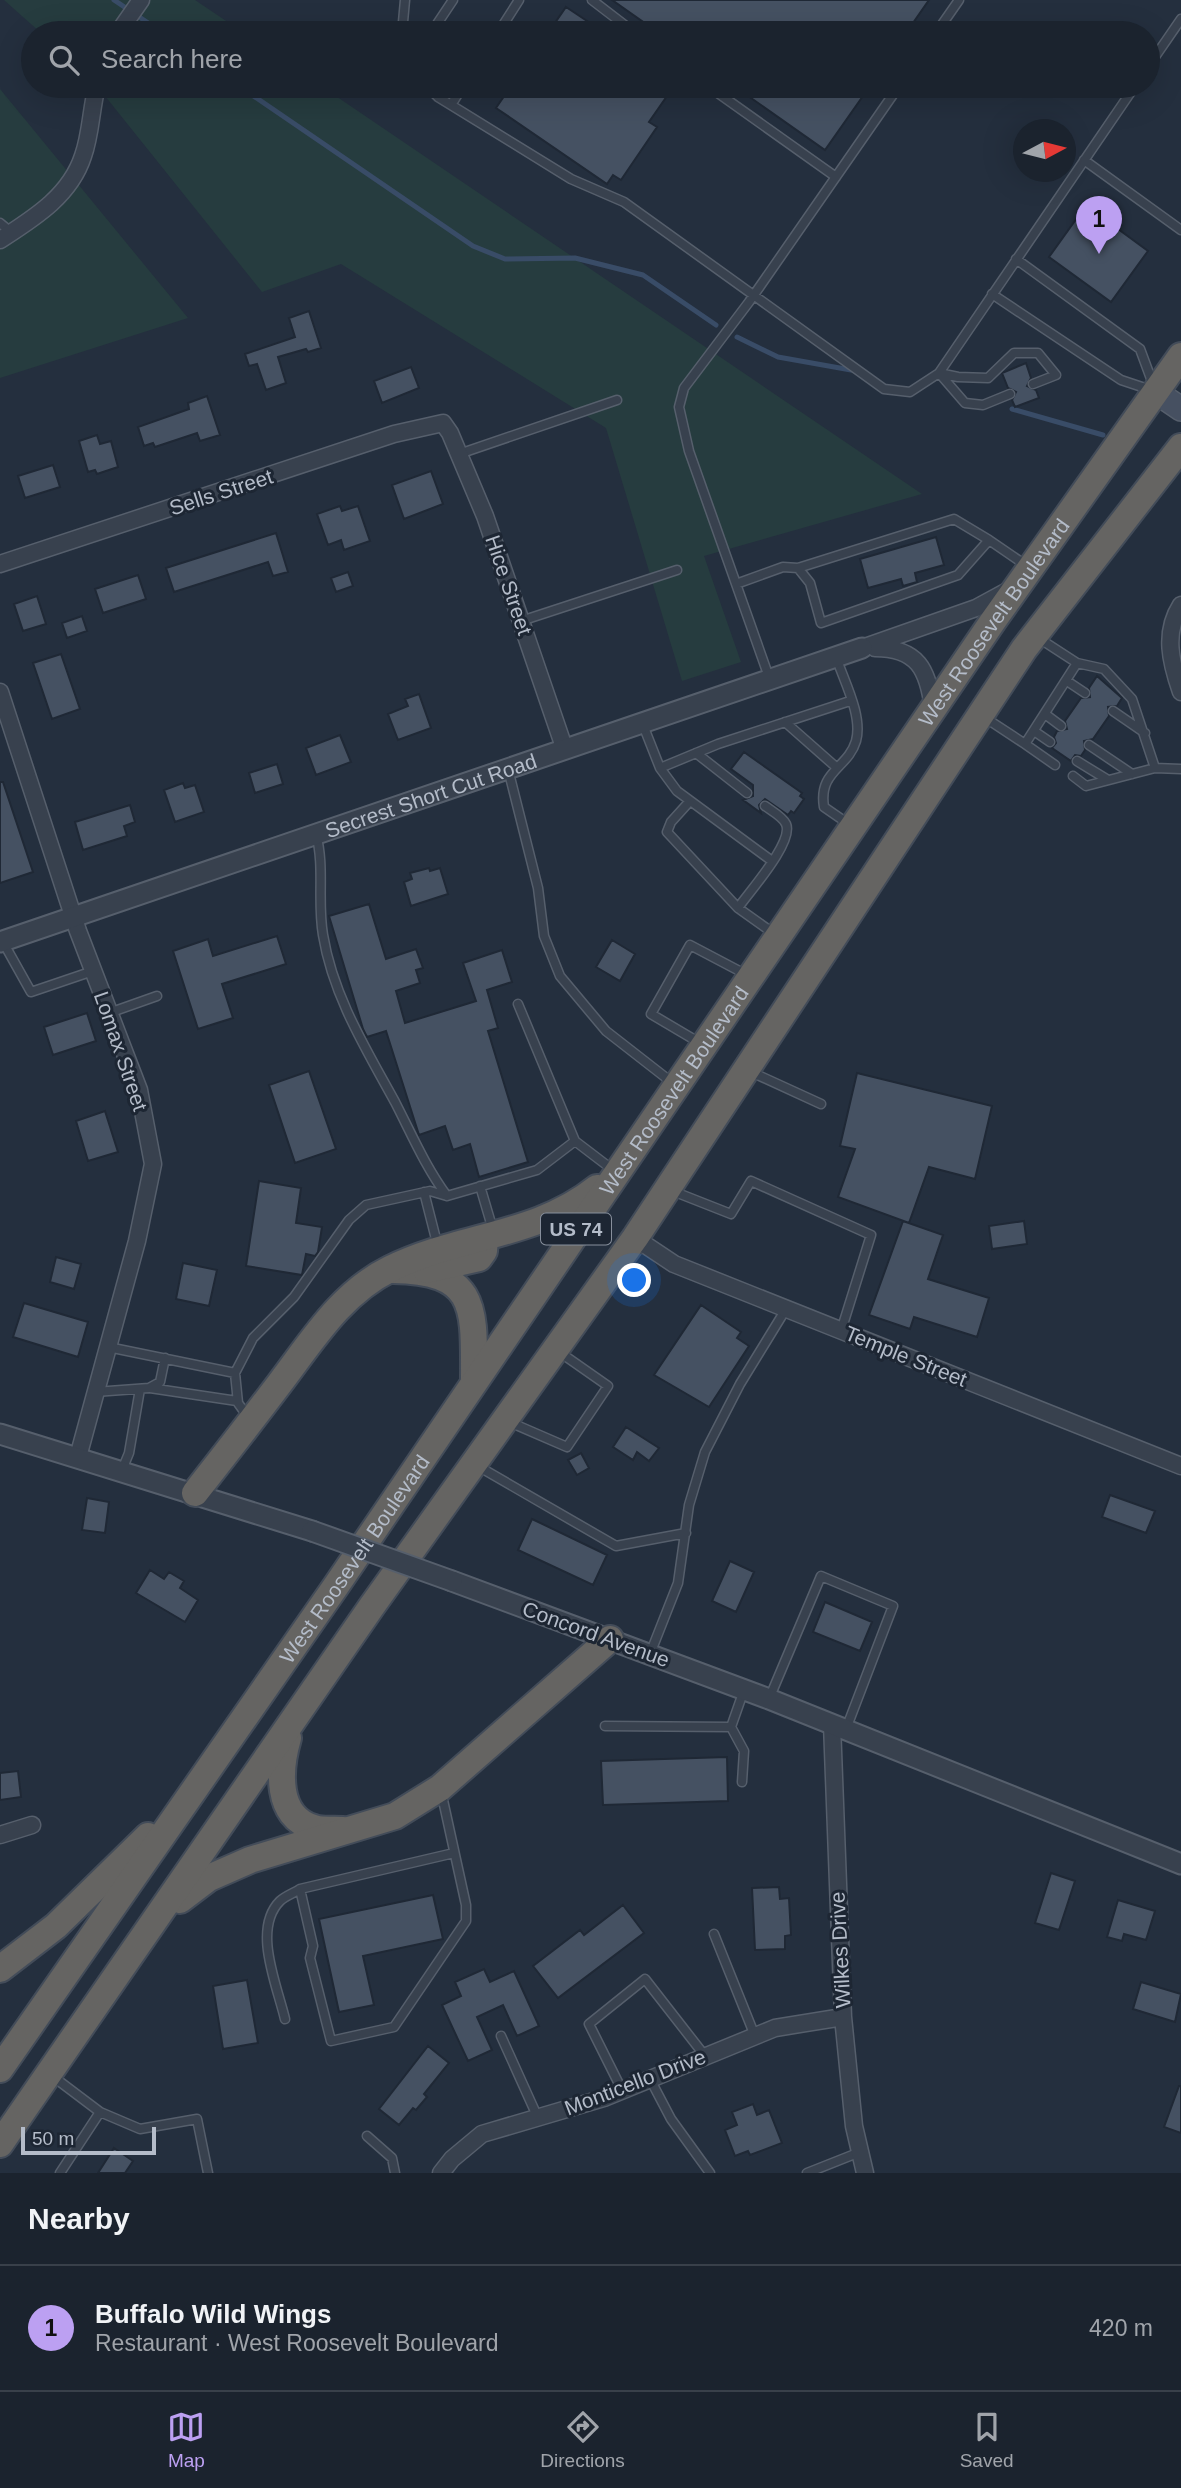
<!DOCTYPE html>
<html lang="en">
<head>
<meta charset="utf-8">
<style>
	:root { --surface:#1b232e; --page:#282f3a; --text:#f1f3f6; --muted:#a0a4aa; --line:#39404a; --accent:#bca0f2 }
	body { margin:0; font-family:Helvetica,sans-serif; background:var(--page); color:var(--text) }
	.compass { position:absolute; left:1013px; top:119px; width:63px; height:63px; border-radius:50%; background:var(--surface); box-shadow:0 7px 28px #0002; rotate:83deg }
	.scale { position:absolute; left:21px; bottom:18px; width:135px; box-sizing:border-box; padding-left:7px; border:4px solid #b4bcc9; border-top:0; font-size:19px; line-height:24px; white-space:nowrap; color:#b4bcc9; -webkit-text-stroke:5px #1d2633; paint-order:stroke }
	.you { position:absolute; left:635px; top:1281px; width:24px; height:24px; margin:-18px; border:5px solid #fff; border-radius:50%; background:#1a73e8; box-shadow:0 0 0 10px #1a73e833 }
	.badge { display:grid; place-items:center; width:46px; height:46px; border-radius:50%; background:var(--accent); color:#111; font-size:23px; font-weight:700 }
	.pin { position:absolute; translate:-50% -58px; filter:drop-shadow(0 2px 4px #0008) }
	.pin::after { content:''; position:absolute; top:37px; width:24px; height:21px; background:inherit; clip-path:polygon(0 0,100% 0,50% 100%) }
	.list { margin:0; padding:0; list-style:none }
	h2 { display:flex; justify-content:space-between; align-items:center; height:91px; margin:0; padding:0 28px; font-size:30px }
	h2 small { font-size:23px; font-weight:400; color:var(--muted) }
	.list li { display:grid; grid-template-columns:46px 1fr auto; gap:21px; align-items:center; box-sizing:border-box; height:126px; padding:0 28px; border-top:2px solid var(--line) }
	.list b { display:block; font-size:26px; white-space:nowrap }
	.list p { margin:0; font-size:23px; white-space:nowrap; color:var(--muted) }
	.list em { font-size:23px; font-style:normal; color:var(--muted) }
	.icon { flex:none; width:38px; height:38px; fill:none; stroke:currentColor; stroke-width:2; stroke-linecap:round; stroke-linejoin:round }
	.map { position:relative; flex:none; width:1181px; height:2173px; overflow:hidden }
	.search { position:absolute; background:var(--surface); box-shadow:0 7px 28px #0002; left:21px; right:21px; top:21px; height:77px; display:flex; align-items:center; gap:18px; box-sizing:border-box; padding:0 24px; border-radius:38px; color:var(--muted); font-size:26px }
	.sheet { height:217px; background:var(--surface) }
	nav { display:flex; justify-content:space-around; align-items:center; box-sizing:border-box; height:98px; border-top:2px solid var(--line); background:var(--surface); font-size:19px; color:var(--muted) }
	nav a { display:grid; justify-items:center; gap:4px }
	nav .on { color:var(--accent) }
	.map>svg:first-child { display:block }
</style>
</head>
<body>
<div class="map">
<svg width="1181" height="2173" viewBox="0 0 1181 2173">
	<rect width="100%" height="100%" fill="#242f3e"/>
	<path fill="#263c3f" d="M 4,0 L 195,0 L 244,33 L 41,33 Z
		M 97,86 L 321,86 L 922,494 L 704,556 L 741,662 L 682,681 L 606,428 L 341,264 L 262,292 Z
		M 0,89 L 188,318 L 0,378 Z"/>
	<g fill="none" stroke-linecap="round" stroke-linejoin="round">
		<path stroke="#394c67" stroke-width="5" d="M 114,0 L 163,33
			M 239,86 L 473,246 L 505,259 L 575,258 L 643,275 L 716,325
			M 737,337 L 778,357 L 851,370
			M 1012,409 L 1103,435"/>
	</g>
	<path fill="#455162" stroke="#1f2835" stroke-width="2" d="M 612,0 L 929,0 L 906,33 L 659,33 Z
		M 566,7 L 605,33 L 548,33 Z
		M 511,86 L 674,86 L 649,122 L 657,127 L 621,180 L 613,175 L 607,184 L 496,108 Z
		M 734,86 L 870,86 L 825,150 Z
		M 1082,211 L 1099,224 L 1103,218 L 1148,251 L 1111,302 L 1049,257 Z
		M 309,311 L 321,348 L 308,352 L 306,349 L 278,357 L 286,383 L 266,390 L 257,364 L 249,366 L 245,354 L 295,337 L 289,318 Z
		M 1026,363 L 1031,378 L 1027,386 L 1036,390 L 1039,398 L 1015,407 L 1012,400 L 1016,392 L 1008,388 L 1002,373 Z
		M 411,367 L 419,388 L 382,403 L 374,381 Z
		M 207,396 L 220,435 L 200,441 L 197,433 L 155,447 L 153,443 L 144,446 L 138,427 L 189,409 L 188,403 Z
		M 97,435 L 100,444 L 111,441 L 118,467 L 97,474 L 95,470 L 88,472 L 79,441 Z
		M 53,465 L 60,487 L 25,498 L 18,476 Z
		M 431,471 L 443,504 L 404,519 L 392,485 Z
		M 340,506 L 342,511 L 358,506 L 370,541 L 344,550 L 341,540 L 328,545 L 317,514 Z
		M 276,533 L 288,572 L 273,576 L 268,562 L 174,592 L 166,568 Z
		M 936,537 L 944,565 L 915,573 L 917,582 L 903,586 L 901,579 L 868,588 L 860,559 Z
		M 348,572 L 353,586 L 336,592 L 331,578 Z
		M 138,575 L 146,599 L 103,613 L 95,589 Z
		M 37,596 L 46,624 L 23,631 L 14,604 Z
		M 82,616 L 87,631 L 67,638 L 62,623 Z
		M 61,654 L 80,709 L 52,719 L 33,663 Z
		M 1097,676 L 1122,698 L 1117,706 L 1108,707 L 1109,716 L 1093,739 L 1084,741 L 1085,750 L 1081,756 L 1075,755 L 1071,761 L 1052,748 L 1056,743 L 1054,737 L 1057,731 L 1067,729 L 1065,721 L 1081,698 L 1090,697 L 1089,688 Z
		M 419,694 L 431,728 L 398,740 L 388,714 L 408,706 L 405,699 Z
		M 340,735 L 351,762 L 316,775 L 306,748 Z
		M 744,752 L 802,793 L 800,796 L 804,799 L 794,813 L 791,811 L 788,815 L 765,799 L 759,805 L 761,813 L 743,800 L 753,796 L 753,785 L 731,769 Z
		M 277,764 L 283,784 L 255,793 L 249,773 Z
		M 0,782 L 3,782 L 33,872 L 0,883 Z
		M 183,783 L 185,788 L 195,785 L 204,812 L 175,822 L 164,790 Z
		M 130,805 L 135,822 L 124,826 L 127,836 L 83,850 L 75,822 Z
		M 429,868 L 430,871 L 440,868 L 448,894 L 411,906 L 404,882 L 412,879 L 410,873 Z
		M 369,904 L 386,959 L 416,949 L 423,968 L 416,970 L 420,983 L 396,991 L 405,1023 L 476,1001 L 463,963 L 502,950 L 512,982 L 487,990 L 498,1028 L 488,1031 L 528,1162 L 479,1177 L 470,1144 L 453,1150 L 445,1126 L 419,1135 L 386,1031 L 367,1037 L 363,1029 L 329,916 Z
		M 277,936 L 286,964 L 222,984 L 233,1018 L 198,1029 L 173,951 L 208,939 L 213,956 Z
		M 612,940 L 635,954 L 620,981 L 596,967 Z
		M 87,1013 L 96,1041 L 53,1055 L 44,1027 Z
		M 309,1071 L 336,1149 L 295,1163 L 269,1085 Z
		M 857,1073 L 992,1106 L 975,1179 L 929,1167 L 909,1223 L 838,1197 L 855,1149 L 840,1146 Z
		M 105,1111 L 118,1152 L 88,1161 L 76,1121 Z
		M 259,1181 L 301,1188 L 296,1223 L 322,1227 L 318,1252 L 315,1256 L 306,1254 L 302,1275 L 246,1266 Z
		M 903,1221 L 943,1235 L 928,1279 L 989,1298 L 977,1337 L 914,1317 L 910,1329 L 869,1315 Z
		M 1024,1221 L 1027,1244 L 992,1249 L 989,1226 Z
		M 56,1257 L 81,1264 L 74,1289 L 50,1282 Z
		M 183,1263 L 217,1270 L 209,1306 L 176,1299 Z
		M 24,1303 L 88,1322 L 78,1357 L 13,1337 Z
		M 701,1305 L 741,1332 L 737,1338 L 749,1346 L 709,1407 L 654,1375 Z
		M 626,1427 L 659,1448 L 649,1461 L 637,1452 L 633,1460 L 613,1447 Z
		M 581,1453 L 589,1468 L 577,1475 L 568,1460 Z
		M 1110,1495 L 1155,1511 L 1146,1533 L 1102,1517 Z
		M 87,1498 L 109,1502 L 105,1533 L 82,1530 Z
		M 532,1519 L 607,1555 L 593,1585 L 518,1550 Z
		M 730,1561 L 754,1572 L 736,1612 L 712,1601 Z
		M 150,1570 L 164,1579 L 169,1572 L 184,1581 L 180,1588 L 198,1600 L 185,1622 L 136,1593 Z
		M 825,1602 L 872,1622 L 860,1651 L 813,1632 Z
		M 727,1757 L 728,1801 L 603,1805 L 601,1761 Z
		M 18,1771 L 21,1797 L 0,1800 L 0,1773 Z
		M 1051,1873 L 1075,1881 L 1059,1930 L 1035,1923 Z
		M 779,1887 L 780,1899 L 789,1898 L 791,1935 L 785,1936 L 785,1949 L 755,1950 L 752,1888 Z
		M 433,1895 L 443,1939 L 363,1956 L 374,2005 L 339,2012 L 319,1919 Z
		M 1118,1900 L 1155,1911 L 1146,1940 L 1124,1934 L 1122,1941 L 1107,1937 Z
		M 623,1905 L 644,1933 L 558,1998 L 533,1966 L 580,1930 L 584,1935 Z
		M 484,1969 L 490,1982 L 514,1971 L 539,2026 L 517,2036 L 503,2005 L 477,2017 L 492,2050 L 468,2061 L 442,2005 L 461,1996 L 455,1982 Z
		M 247,1980 L 258,2043 L 223,2049 L 213,1986 Z
		M 1141,1982 L 1181,1994 L 1175,2022 L 1133,2009 Z
		M 428,2046 L 449,2063 L 424,2094 L 427,2097 L 416,2110 L 413,2108 L 399,2125 L 379,2109 Z
		M 1179,2086 L 1181,2086 L 1181,2133 L 1164,2127 Z
		M 753,2104 L 757,2115 L 769,2110 L 782,2143 L 750,2155 L 748,2151 L 735,2156 L 725,2130 L 737,2125 L 732,2112 Z
		M 114,2148 L 133,2161 L 125,2173 L 98,2173 Z"/>
	<g fill="none" stroke-linecap="round" stroke-linejoin="round">
		<g stroke="#565f6c" stroke-width="11">
			<path id="service" d="M 592,0 L 635,33
				M 402,33 L 405,0
				M 431,33 L 453,0
				M 498,33 L 519,0
				M 936,33 L 959,0
				M 1148,67 L 1181,19
				M 427,86 L 438,97 L 571,179 L 624,202 L 884,389 L 910,392 L 939,373 L 1135,86
				M 708,86 L 836,177
				M 451,105 L 463,86
				M 1084,160 L 1181,230
				M 0,223 L 11,232
				M 1016,259 L 1140,349 L 1153,384
				M 992,294 L 1121,380 L 1151,390
				M 1010,394 L 983,405 L 965,403 L 939,373 L 958,377 L 988,378 L 1014,353 L 1038,353 L 1056,375 L 1033,384
				M 459,454 L 617,400
				M 989,540 L 1027,566
				M 736,584 L 783,567 L 798,568 L 954,519 L 989,540 L 958,575 L 821,623 L 810,583 L 798,568
				M 521,621 L 677,570
				M 836,657 C 844,681 863,716 856,741 C 848,768 818,771 824,807 L 850,825
				M 1077,663 L 1104,669 L 1132,699 L 1155,768 L 1181,769
				M 770,680 L 689,451 L 679,407 L 684,388 L 749,302 L 899,86
				M 1067,681 L 1085,693
				M 1113,711 L 1145,733
				M 1045,714 L 1061,726
				M 984,717 L 1025,744 L 1077,663 L 1037,637
				M 785,722 L 836,767
				M 643,725 L 660,768
				M 1034,731 L 1050,742
				M 1025,744 L 1055,765
				M 1089,745 L 1132,774
				M 696,753 L 747,793
				M 1077,761 L 1108,780
				M 508,769 L 538,888 L 544,936 L 560,976 L 606,1031 L 674,1084
				M 1073,776 L 1086,786 L 1155,768
				M 690,801 L 671,822 L 667,832 L 738,908
				M 765,806 C 772,811 783,817 786,824 C 794,842 749,892 738,908 L 776,935
				M 316,834 C 325,867 317,901 323,935 C 333,996 366,1049 395,1102 C 412,1135 425,1166 447,1196
				M 772,861 L 677,791 L 660,768 L 718,744 L 850,701
				M 3,942 L 31,992 L 93,971
				M 518,1004 L 575,1141 L 613,1170
				M 109,1013 L 157,996
				M 700,1043 L 651,1014 L 690,945 L 747,975
				M 749,1071 L 821,1104
				M 480,1186 L 493,1230
				M 670,1190 L 731,1214 L 751,1181 L 871,1235 L 841,1331
				M 424,1192 L 438,1247
				M 108,1347 L 235,1373
				M 150,1388 L 237,1401
				M 95,1392 L 149,1388 L 160,1382 L 165,1358
				M 248,1417 L 238,1403 L 235,1373 L 253,1338 L 294,1297 L 349,1220 L 366,1205 L 430,1191 L 447,1196 L 537,1170 L 575,1141
				M 507,1421 L 567,1447 L 608,1386 L 558,1351
				M 476,1465 L 616,1546 L 686,1533
				M 122,1470 L 129,1453 L 140,1389
				M 650,1654 L 678,1583 L 689,1505 L 705,1452 L 740,1384 L 786,1309
				M 769,1699 L 821,1576 L 893,1606 L 846,1729
				M 605,1726 L 731,1727 L 744,1751 L 742,1782
				M 731,1727 L 744,1690
				M 441,1791 L 466,1905 L 466,1921 L 394,2027 L 331,2041 L 310,1958 L 313,1946 L 300,1889 L 454,1853
				M 714,1934 L 755,2036
				M 285,2019 C 277,1985 252,1929 280,1901 C 285,1896 294,1893 300,1889
				M 501,2036 L 538,2118
				M 51,2075 L 100,2112 L 60,2173
				M 650,2079 L 671,2119 L 710,2173
				M 622,2090 L 589,2024 L 645,1979 L 705,2056
				M 100,2112 L 140,2129 L 197,2119 L 208,2173
				M 367,2136 L 392,2158 L 395,2173
				M 807,2173 L 860,2152"/>
		</g>
		<g stroke="#565f6c" stroke-width="19">
			<path id="minor" d="M 118,33 L 141,0
				M 0,240 C 34,218 70,196 83,156 C 91,134 91,108 97,86
				M 0,564 L 394,434 L 443,423 L 450,433 L 485,516 L 565,750
				M 1181,605 C 1163,633 1171,663 1181,692
				M 862,648 L 976,608 L 1011,589
				M 875,648 C 918,648 928,670 933,708
				M 0,692 L 78,931 L 139,1090 L 153,1164 L 137,1241 L 78,1457
				M 635,1238 L 674,1264 L 1181,1466
				M 832,1724 L 843,2017 L 854,2126 L 865,2173
				M 0,1835 L 32,1825
				M 441,2173 L 452,2159 L 482,2134 L 604,2098 L 775,2028 L 843,2017"/>
		</g>
		<g stroke="#565f6c" stroke-width="23">
			<g id="tertiary">
				<path id="s1" d="M 0,942 L 862,648"/>
				<path d="M 0,1434 L 312,1531"/>
				<path d="M 452,1581 L 769,1699 L 1181,1864"/>
			</g>
		</g>
		<g stroke="#565f6c" stroke-width="26">
			<path id="secondary" d="M 1156,392 L 1181,409"/>
		</g>
		<g stroke="#434c59" stroke-width="30">
			<g id="trunk">
				<path d="M 393,1270 C 479,1271 474,1309 474,1380"/>
				<path d="M 426,1270 L 479,1258 L 484,1251 L 485,1238"/>
				<path d="M 195,1493 C 224,1456 252,1420 280,1383 C 312,1341 341,1293 390,1269 C 458,1235 536,1237 597,1188"/>
				<path d="M 288,1738 C 279,1769 275,1817 314,1828 C 322,1831 334,1829 342,1830"/>
				<path d="M 180,1900 L 209,1878 L 250,1860 L 395,1816 L 440,1788 L 610,1639"/>
				<path d="M 0,1969 L 56,1926 L 148,1836"/>
				<path id="s2" d="M 0,2069 L 336,1586 L 993,621 L 1181,356"/>
				<path d="M 0,2144 L 372,1606 L 635,1238 L 1024,649 L 1181,447"/>
			</g>
		</g>
		<use href="#service" stroke="#38414e" stroke-width="8"/>
		<use href="#minor" stroke="#38414e" stroke-width="16"/>
		<use href="#tertiary" stroke="#38414e" stroke-width="19"/>
		<use href="#secondary" stroke="#465061" stroke-width="23"/>
		<use href="#trunk" stroke="#656462" stroke-width="26"/>
		<g stroke="#565f6c" stroke-width="23" stroke-linecap="butt">
			<path id="tertiary-bridge" d="M 312,1531 L 452,1581"/>
		</g>
		<use href="#tertiary-bridge" stroke="#38414e" stroke-width="19"/>
	</g>
	<g text-anchor="middle" dominant-baseline="central" stroke-width="6" stroke-linejoin="round" paint-order="stroke">
		<rect fill="#1d2633" stroke="#878f9c" stroke-width="2" x="541" y="1213.5" width="70" height="31" rx="5"/>
		<g font-size="19" font-weight="bold" fill="#b4bcc9">
			<text x="576" y="1229">US 74</text>
		</g>
		<g font-size="21" fill="#b4bcc9" stroke="#1d2633">
			<text transform="translate(221 492) rotate(-18)">Sells Street</text>
			<text transform="translate(509 585) rotate(71)">Hice Street</text>
			<text stroke="none"><textPath href="#s2" startOffset="1755">West Roosevelt Boulevard</textPath></text>
			<text stroke="none"><textPath href="#s1" startOffset="455">Secrest Short Cut Road</textPath></text>
			<text transform="translate(121 1051) rotate(71)">Lomax Street</text>
			<text stroke="none"><textPath href="#s2" startOffset="1188">West Roosevelt Boulevard</textPath></text>
			<text transform="translate(906 1356) rotate(22)">Temple Street</text>
			<text stroke="none"><textPath href="#s2" startOffset="621">West Roosevelt Boulevard</textPath></text>
			<text transform="translate(596 1634) rotate(20)">Concord Avenue</text>
			<text transform="translate(840 1950) rotate(-93)">Wilkes Drive</text>
			<text transform="translate(635 2082) rotate(-21)">Monticello Drive</text>
		</g>
	</g>
</svg>
<svg class="compass" viewBox="-18 -18 36 36"><path d="M0-13l5 13h-10z" fill="#e53935"/><path d="M0 13l5-13h-10z" fill="#a0a4aa"/></svg>
<div class="scale">50 m</div>
<div class="you"></div>
<div class="pin badge" style="left:1099px;top:254px">1</div>
<div class="search"><svg class="icon" aria-label="search" viewBox="0 0 24 24"><circle cx="10" cy="10" r="6"/><path d="M15 15l6 6"/></svg>Search here</div>
</div>
<section class="sheet">
<h2>Nearby<small></small></h2>
<ul class="list">
<li><span class="badge">1</span><div><b>Buffalo Wild Wings</b><p>Restaurant · West Roosevelt Boulevard</p></div><em>420 m</em></li>
</ul>
</section>
<nav>
<a class="on"><svg class="icon" aria-label="map" viewBox="0 0 24 24"><path d="M3 6l6-2 6 2 6-2v14l-6 2-6-2-6 2zM9 4v14M15 6v14"/></svg>Map</a>
<a><svg class="icon" aria-label="directions" viewBox="0 0 24 24"><path d="M12 3l9 9-9 9-9-9zM9 14v-3h6M13 9l2 2-2 2"/></svg>Directions</a>
<a><svg class="icon" aria-label="saved" viewBox="0 0 24 24"><path d="M7 4h10v16l-5-4-5 4z"/></svg>Saved</a>
</nav>
</body>
</html>
